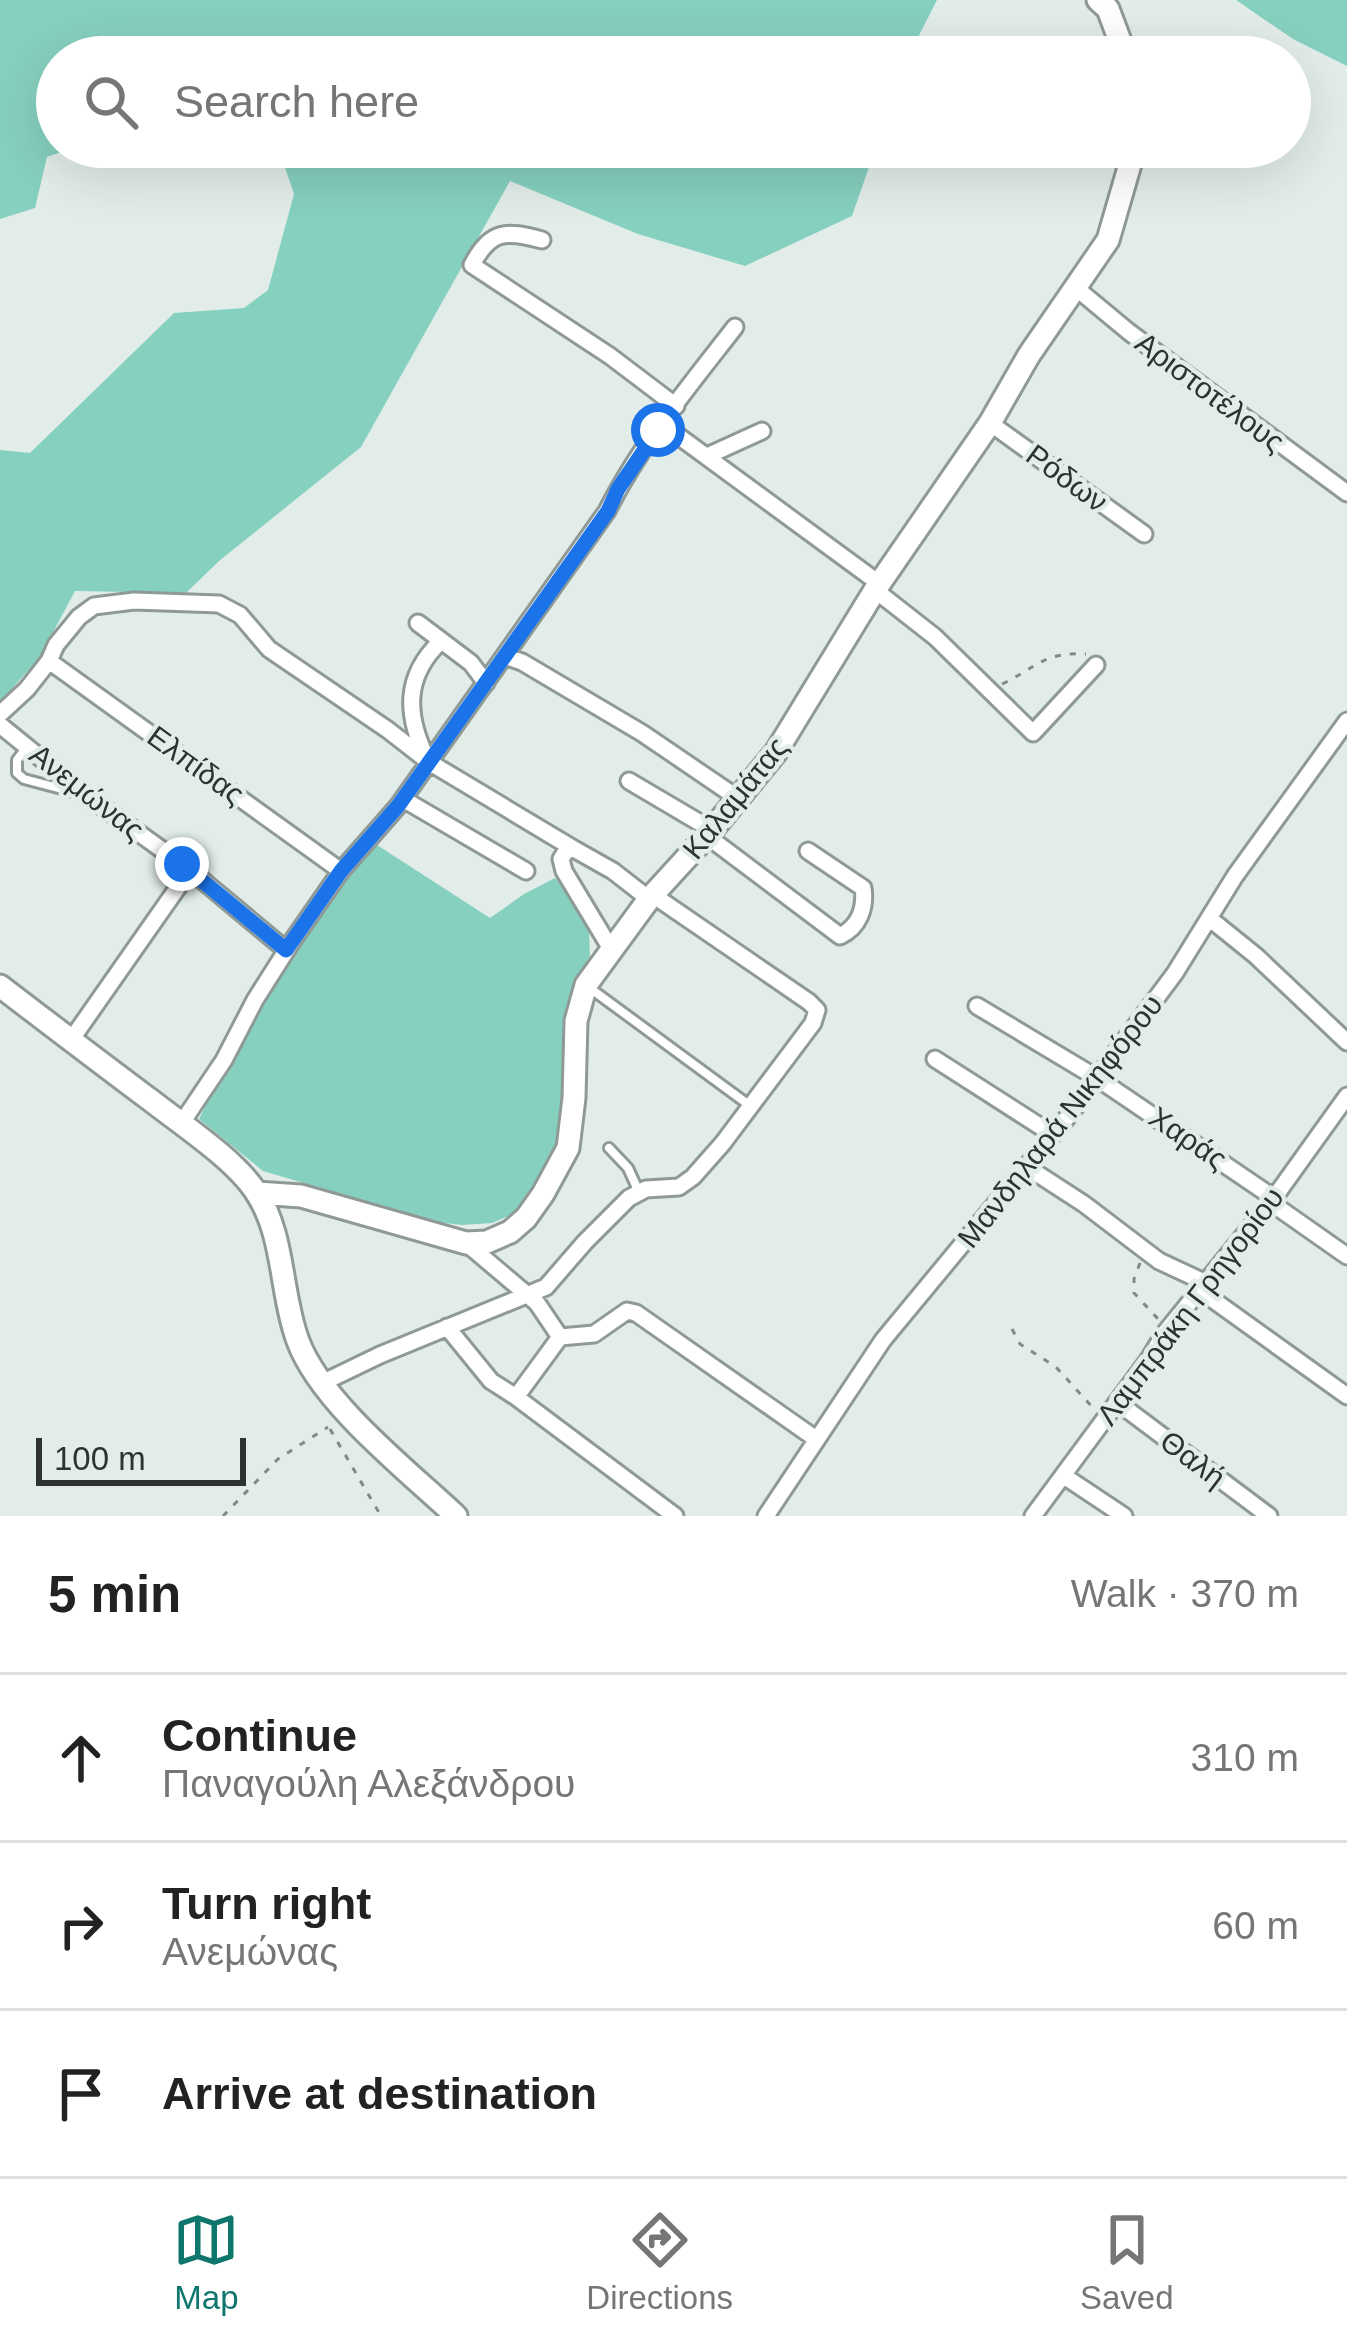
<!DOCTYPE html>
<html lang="en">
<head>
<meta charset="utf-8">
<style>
	:root { --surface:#fff; --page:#f6f6f6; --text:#222; --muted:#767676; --line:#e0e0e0; --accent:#0f766e }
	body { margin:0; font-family:Helvetica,sans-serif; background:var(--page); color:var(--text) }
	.scale { position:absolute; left:36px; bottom:30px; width:210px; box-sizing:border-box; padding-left:12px; border:6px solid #2e3332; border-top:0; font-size:33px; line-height:42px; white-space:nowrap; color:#2e3332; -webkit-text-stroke:9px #e2edea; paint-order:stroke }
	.stop { position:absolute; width:36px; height:36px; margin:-27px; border:9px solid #1a73e8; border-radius:50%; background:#fff }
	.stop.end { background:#1a73e8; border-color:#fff; box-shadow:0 3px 12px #0008 }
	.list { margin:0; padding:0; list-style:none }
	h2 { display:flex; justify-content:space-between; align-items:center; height:156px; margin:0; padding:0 48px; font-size:51px }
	h2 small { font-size:39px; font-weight:400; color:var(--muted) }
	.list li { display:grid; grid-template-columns:78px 1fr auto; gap:36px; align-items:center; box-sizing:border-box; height:168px; padding:0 48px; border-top:3px solid var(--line) }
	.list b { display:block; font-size:45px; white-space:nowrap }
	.list p { margin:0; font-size:39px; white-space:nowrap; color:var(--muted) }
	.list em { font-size:39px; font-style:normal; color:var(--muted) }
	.icon { flex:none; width:66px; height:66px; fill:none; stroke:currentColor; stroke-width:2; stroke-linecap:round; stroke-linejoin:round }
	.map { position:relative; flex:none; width:1347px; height:1516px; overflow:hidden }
	.search { position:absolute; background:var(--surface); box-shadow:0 12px 48px #0002; left:36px; right:36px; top:36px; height:132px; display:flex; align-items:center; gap:30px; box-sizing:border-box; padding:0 42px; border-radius:66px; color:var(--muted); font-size:45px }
	.sheet { height:660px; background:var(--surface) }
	nav { display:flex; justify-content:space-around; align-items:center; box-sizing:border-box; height:168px; border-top:3px solid var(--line); background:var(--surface); font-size:33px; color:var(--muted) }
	nav a { display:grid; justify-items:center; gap:6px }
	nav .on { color:var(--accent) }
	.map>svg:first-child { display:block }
</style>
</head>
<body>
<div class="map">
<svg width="1347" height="1516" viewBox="0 0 1347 1516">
	<rect width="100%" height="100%" fill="#e2edea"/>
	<path fill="#86d0bf" d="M 0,0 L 937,0 L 908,57 L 57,57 L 57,147 L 75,147 L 47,157 L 35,208 L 0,219 Z
		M 1236,0 L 1347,0 L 1347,66 L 1293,39 Z
		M 278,147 L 876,147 L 852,216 L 745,266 L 638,234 L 510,181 L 361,447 L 219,561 L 186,593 L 75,591 L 40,657 L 0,702 L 0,450 L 30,453 L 174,313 L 244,308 L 268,290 L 294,194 Z
		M 377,845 L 490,918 L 524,894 L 555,878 L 567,889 L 589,932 L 590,956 L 570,1004 L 561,1141 L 536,1187 L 513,1214 L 492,1223 L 462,1225 L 436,1222 L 263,1171 L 199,1119 L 228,1061 L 292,952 L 367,849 Z"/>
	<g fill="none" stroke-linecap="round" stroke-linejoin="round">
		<g stroke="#8f9996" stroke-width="14">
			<path id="lane" d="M 27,747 L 17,760 L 17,773 L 24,779 L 77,793
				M 587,986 L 749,1105
				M 609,1148 L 628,1168 L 638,1190"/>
		</g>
		<g stroke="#8f9996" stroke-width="21">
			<path id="street" d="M 542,240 C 506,230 490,230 472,265 L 610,356 L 676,406
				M 1076,288 L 1129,332 L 1347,493
				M 990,423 L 1144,534
				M 662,424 L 880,584
				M 707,456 L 762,431
				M 875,590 L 935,637 L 1033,733 L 1096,665
				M 418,623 L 471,663 L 486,683
				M 505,656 L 522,662 L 642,733 L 739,799
				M 49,661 L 341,871
				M 0,714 L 27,689 L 49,661 L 56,645 L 79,617 L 94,606 L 134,601 L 219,604 L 240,615 L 269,649 L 388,730 L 429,762 L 574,849 L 613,871 L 649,899
				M 0,725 L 86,795 L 190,870 L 286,950
				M 427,759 C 406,716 403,677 441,641
				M 629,781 L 712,830
				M 403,799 L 526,871
				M 707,836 L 840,936 C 859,927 866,908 863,888 L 808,851
				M 574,849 L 566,851 L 561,859 L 564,871 L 611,949
				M 1209,918 L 1256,956 L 1347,1042
				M 977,1006 L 1097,1078 L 1274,1198
				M 71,1040 L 190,870
				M 935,1059 L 1052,1134
				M 181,1124 L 224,1060 L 255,1000 L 293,940 L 341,871 L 398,806 L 607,511 C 640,445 690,385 735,327
				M 1027,1167 L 1084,1204 L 1159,1261 L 1204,1282
				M 1270,1202 L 1347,1256
				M 466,1243 L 537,1303 L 560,1337
				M 1198,1289 L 1347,1396
				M 447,1327 L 491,1381 L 516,1397 L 560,1337 L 594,1334 L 627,1311 L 636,1313 L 816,1439
				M 322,1383 L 380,1355 L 546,1287 L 585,1242 L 629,1198 L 646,1189 L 679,1187 L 693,1177 L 723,1143 L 813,1023 L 817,1010 L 809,1002 L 653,895
				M 516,1397 L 675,1516
				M 1117,1402 L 1269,1516
				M 1064,1476 L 1124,1516
				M 766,1516 L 883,1340 L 1070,1114 L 1175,973 L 1235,876 L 1347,721
				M 1033,1516 L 1149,1359 L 1164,1334 L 1274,1198 L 1347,1096"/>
		</g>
		<g stroke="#8f9996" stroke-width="27">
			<path id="secondary" d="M 1098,0 L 1108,9 L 1126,57
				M 0,986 C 51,1025 102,1064 153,1102 C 184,1126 235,1160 256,1192 C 285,1235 280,1293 298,1341 C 321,1403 407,1470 456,1516
				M 257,1193 L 301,1196 L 466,1243 L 487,1242 L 510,1232 L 526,1218 L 543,1194 L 568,1148 L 574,1098 L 576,1021 L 586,985 L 649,899 L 712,830 L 776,752 L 875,590 L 990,423 L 1029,355 L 1108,240 L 1135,147"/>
		</g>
		<path stroke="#818987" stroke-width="3" stroke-dasharray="6 9" stroke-linecap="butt" d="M 1002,684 C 1038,667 1042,652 1086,654
			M 1140,1263 L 1134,1279 L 1134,1293 L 1159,1320
			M 1012,1329 L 1020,1344 L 1056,1367 L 1094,1409
			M 330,1429 L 381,1516
			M 223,1516 L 278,1459 L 328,1427"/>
		<use href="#lane" stroke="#fff" stroke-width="8"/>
		<use href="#street" stroke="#fff" stroke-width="15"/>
		<use href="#secondary" stroke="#fff" stroke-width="21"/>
	</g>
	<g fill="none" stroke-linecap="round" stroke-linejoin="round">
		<path stroke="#1a73e8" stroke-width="15" d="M 182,864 L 286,950 L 341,871 L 398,806 L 608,511 L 618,489 L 658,430"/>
	</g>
	<g text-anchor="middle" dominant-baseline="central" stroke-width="9" stroke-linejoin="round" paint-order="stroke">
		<g font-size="30" fill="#2e3332" stroke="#e2edea">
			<text transform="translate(1210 392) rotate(37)">Αριστοτέλους</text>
			<text transform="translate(1067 478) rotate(36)">Ρόδων</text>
			<text transform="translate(196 765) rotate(36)">Ελπίδας</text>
			<text transform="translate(87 792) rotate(38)">Ανεμώνας</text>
			<text transform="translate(735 798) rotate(-51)">Καλαμάτας</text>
			<text transform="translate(1060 1121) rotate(-52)">Μανδηλαρά Νικηφόρου</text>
			<text transform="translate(1188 1138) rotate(34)">Χαράς</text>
			<text transform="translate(1190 1306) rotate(-53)">Λαμπράκη Γρηγορίου</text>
			<text transform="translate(1193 1459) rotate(37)">Θαλή</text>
		</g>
	</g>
</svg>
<div class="scale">100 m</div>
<div class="stop" style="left:658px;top:430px"></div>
<div class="stop end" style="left:182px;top:864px"></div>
<div class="search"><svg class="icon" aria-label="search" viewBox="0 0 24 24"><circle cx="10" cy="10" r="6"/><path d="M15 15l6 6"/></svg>Search here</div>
</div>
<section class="sheet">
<h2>5 min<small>Walk · 370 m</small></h2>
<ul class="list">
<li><svg class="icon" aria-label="ahead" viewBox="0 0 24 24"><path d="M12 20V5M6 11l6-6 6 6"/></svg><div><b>Continue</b><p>Παναγούλη Αλεξάνδρου</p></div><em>310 m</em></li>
<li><svg class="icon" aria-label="right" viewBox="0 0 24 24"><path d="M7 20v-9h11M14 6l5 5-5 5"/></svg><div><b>Turn right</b><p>Ανεμώνας</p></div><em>60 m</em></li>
<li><svg class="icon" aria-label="arrive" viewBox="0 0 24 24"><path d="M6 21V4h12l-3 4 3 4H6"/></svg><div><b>Arrive at destination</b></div></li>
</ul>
</section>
<nav>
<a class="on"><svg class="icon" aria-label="map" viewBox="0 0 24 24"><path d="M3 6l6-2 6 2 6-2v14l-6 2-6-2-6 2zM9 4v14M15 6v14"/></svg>Map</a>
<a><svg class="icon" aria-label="directions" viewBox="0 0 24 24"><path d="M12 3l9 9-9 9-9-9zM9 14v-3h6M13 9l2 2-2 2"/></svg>Directions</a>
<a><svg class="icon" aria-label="saved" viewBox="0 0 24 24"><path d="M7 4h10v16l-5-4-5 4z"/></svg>Saved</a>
</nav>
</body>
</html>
